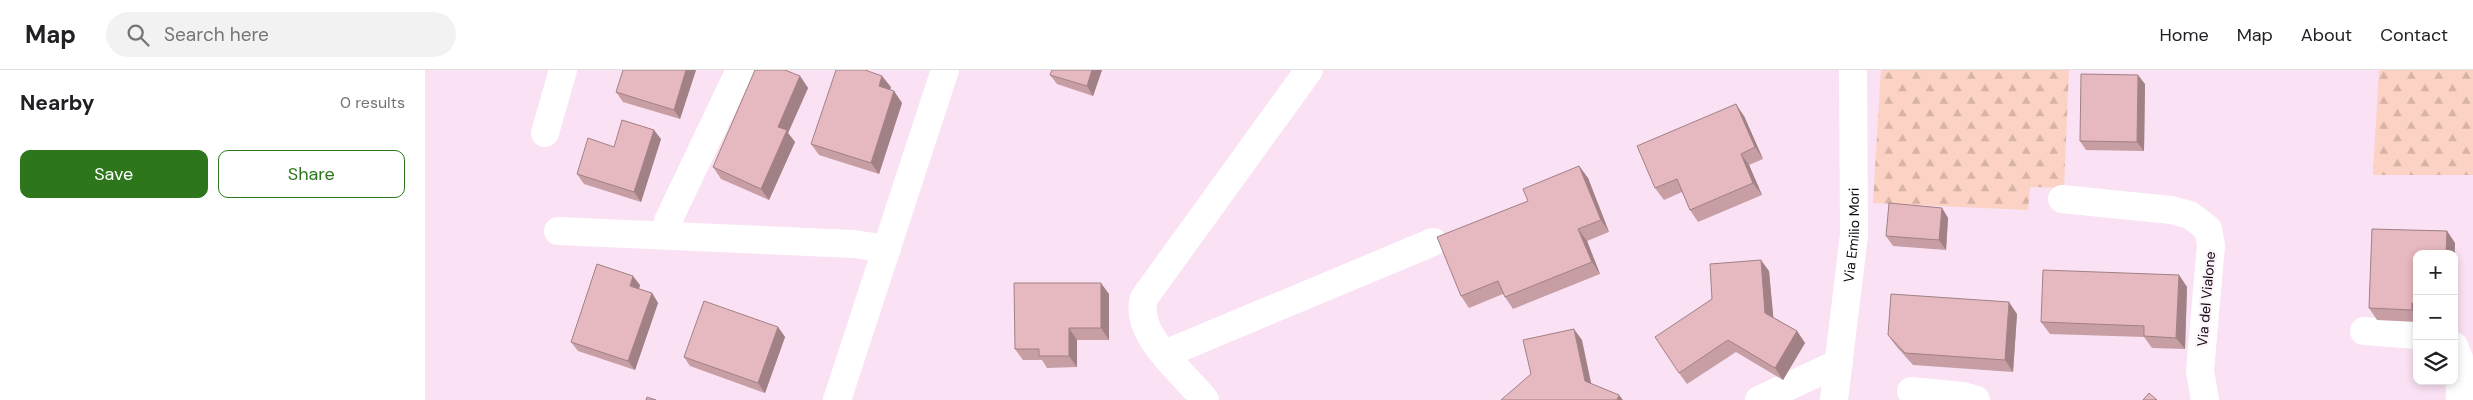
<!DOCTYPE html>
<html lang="en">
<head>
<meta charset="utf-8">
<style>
	:root { --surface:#fff; --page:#f2f2f2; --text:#202124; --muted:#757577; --line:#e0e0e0; --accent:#2d761b }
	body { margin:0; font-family:"DM Sans",sans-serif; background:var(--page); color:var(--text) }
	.controls { position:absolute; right:15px; bottom:15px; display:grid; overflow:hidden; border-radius:10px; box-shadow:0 2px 8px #0003 }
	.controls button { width:45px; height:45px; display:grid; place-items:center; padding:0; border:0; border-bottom:1px solid var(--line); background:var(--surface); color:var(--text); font:25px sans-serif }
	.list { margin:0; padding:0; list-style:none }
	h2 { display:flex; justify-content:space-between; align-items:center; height:65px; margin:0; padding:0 20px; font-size:21px }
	h2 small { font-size:16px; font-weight:400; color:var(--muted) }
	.actions { display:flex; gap:10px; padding:15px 20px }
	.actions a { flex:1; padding:11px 0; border:1px solid var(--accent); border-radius:10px; text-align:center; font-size:18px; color:var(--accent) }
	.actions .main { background:var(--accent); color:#fff }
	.icon { flex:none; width:28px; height:28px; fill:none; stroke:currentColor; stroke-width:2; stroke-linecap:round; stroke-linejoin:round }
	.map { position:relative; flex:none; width:2048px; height:330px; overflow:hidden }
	header { display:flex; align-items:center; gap:30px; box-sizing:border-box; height:70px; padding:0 25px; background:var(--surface); border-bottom:1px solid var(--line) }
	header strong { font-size:24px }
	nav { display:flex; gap:28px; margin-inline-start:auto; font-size:18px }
	.search { width:350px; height:45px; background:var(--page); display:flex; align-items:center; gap:12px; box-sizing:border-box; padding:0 18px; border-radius:28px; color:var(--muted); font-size:19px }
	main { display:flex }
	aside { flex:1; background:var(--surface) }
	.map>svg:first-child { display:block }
</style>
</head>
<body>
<header>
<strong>Map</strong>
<div class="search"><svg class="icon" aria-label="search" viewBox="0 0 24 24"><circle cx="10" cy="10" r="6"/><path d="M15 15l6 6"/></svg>Search here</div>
<nav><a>Home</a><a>Map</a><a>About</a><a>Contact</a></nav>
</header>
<main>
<aside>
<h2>Nearby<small>0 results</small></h2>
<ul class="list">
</ul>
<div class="actions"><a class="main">Save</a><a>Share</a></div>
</aside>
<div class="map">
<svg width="2048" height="330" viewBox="0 0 2048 330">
	<defs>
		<pattern id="forest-firs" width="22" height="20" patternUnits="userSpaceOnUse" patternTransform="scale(1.25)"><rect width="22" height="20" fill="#fbd2c3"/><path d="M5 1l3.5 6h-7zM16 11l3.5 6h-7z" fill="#d6b3a6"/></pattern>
	</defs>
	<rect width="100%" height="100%" fill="#fae1f4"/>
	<path fill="url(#forest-firs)" d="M 1456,0 L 1644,0 L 1639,118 L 1605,117 L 1603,140 L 1448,133 Z
		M 1954,0 L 2048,0 L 2048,105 L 1948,105 Z"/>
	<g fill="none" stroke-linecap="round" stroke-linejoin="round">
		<g stroke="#fff" stroke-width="28">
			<path d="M 120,63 L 138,0"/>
			<path d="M 1637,129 L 1746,140 L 1765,145 L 1783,159 L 1786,175 L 1775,301 L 1780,330"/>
			<path d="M 243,151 L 315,0"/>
			<path d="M 133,161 L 429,174 L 462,179"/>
			<path d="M 1939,261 L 1992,265"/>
			<path d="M 2029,276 L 2034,288 L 2035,330"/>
			<path d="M 740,284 L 1008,172"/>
			<path d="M 1486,321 L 1538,326 L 1551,330"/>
			<path d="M 412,330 L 520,0"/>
			<path d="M 780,330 C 759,303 708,265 719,228 L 884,0"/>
			<path d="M 1334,330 L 1414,293"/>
			<path id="s1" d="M 1409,330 L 1429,165 L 1428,0"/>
		</g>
	</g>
	<path fill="#c69ea4" d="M 271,0 L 255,49 L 198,32 L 191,22 Z
		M 677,0 L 668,26 L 632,14 L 625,5 Z
		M 375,6 L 383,18 L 363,63 L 370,72 L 344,130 L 296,109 L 288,97 Z
		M 1720,14 L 1719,81 L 1661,80 L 1655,71 Z
		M 466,17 L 465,20 L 469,21 L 477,33 L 454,104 L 394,85 L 386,74 Z
		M 1319,46 L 1338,89 L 1324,95 L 1337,125 L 1273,152 L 1265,140 L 1257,122 L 1239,130 L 1230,118 Z
		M 236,69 L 216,132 L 159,114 L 152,104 L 189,77 Z
		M 1154,96 L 1163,108 L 1184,162 L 1162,171 L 1175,204 L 1088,239 L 1078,224 L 1044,238 L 1036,226 L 1103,131 Z
		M 1517,138 L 1523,148 L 1521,180 L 1468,176 L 1461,166 Z
		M 1947,159 L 2022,161 L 2030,173 L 2029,200 L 2029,184 L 1992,184 L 1992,252 L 1952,250 L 1944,238 Z
		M 1344,201 L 1348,247 L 1372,261 L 1380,273 L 1358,310 L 1311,282 L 1262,314 L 1254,303 Z
		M 1754,205 L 1762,217 L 1760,279 L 1727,278 L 1719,267 L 1625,264 L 1616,252 Z
		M 215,215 L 214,219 L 227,223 L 233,233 L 210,300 L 153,281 L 146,272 Z
		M 684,224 L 684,270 L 652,270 L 652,297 L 622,298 L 617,290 L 598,290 L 590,279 Z
		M 1592,244 L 1588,302 L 1488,295 L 1471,276 L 1463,265 Z
		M 353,257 L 360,267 L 340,323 L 265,296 L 259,287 Z"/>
	<path fill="#a18186" d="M 261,0 L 271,0 L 255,49 L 249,40 Z
		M 667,0 L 677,0 L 668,26 L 662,16 Z
		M 1713,5 L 1720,14 L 1719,81 L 1712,72 Z
		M 375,6 L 383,18 L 363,63 L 370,72 L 344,130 L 336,119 L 353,57 Z
		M 457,6 L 466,17 L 462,27 L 454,16 Z
		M 469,21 L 477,33 L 454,104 L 446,93 Z
		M 1311,34 L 1319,46 L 1338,89 L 1330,77 Z
		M 229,60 L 236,69 L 216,132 L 209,122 Z
		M 1316,84 L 1324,95 L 1337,125 L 1328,113 Z
		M 1154,96 L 1163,108 L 1184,162 L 1176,150 Z
		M 1517,138 L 1523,148 L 1521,180 L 1514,170 Z
		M 1153,159 L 1162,171 L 1175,204 L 1167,192 Z
		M 2022,161 L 2030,173 L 2029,200 L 2029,184 L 2021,184 Z
		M 1336,190 L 1344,201 L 1349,254 L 1340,243 Z
		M 1754,205 L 1762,217 L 1760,279 L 1751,268 Z
		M 208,206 L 215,215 L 212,225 L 205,216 Z
		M 676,213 L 684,224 L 684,270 L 676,258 Z
		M 227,223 L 233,233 L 210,300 L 203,291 Z
		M 1584,232 L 1592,244 L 1588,302 L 1580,290 Z
		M 1987,233 L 1992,240 L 1992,247 L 1987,240 Z
		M 353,257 L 360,267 L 340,323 L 333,313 Z
		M 644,258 L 652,270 L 652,297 L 644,286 Z
		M 1149,259 L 1157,270 L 1168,322 L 1160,311 Z
		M 1372,261 L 1380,273 L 1358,310 L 1350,298 Z
		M 1194,325 L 1198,330 L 1192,330 Z"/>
	<path fill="#e6b8bf" stroke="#a18186" d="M 198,0 L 261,0 L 249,40 L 191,22 Z
		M 330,0 L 360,0 L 375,6 L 353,57 L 362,60 L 336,119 L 288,97 Z
		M 411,0 L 440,0 L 457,6 L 454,16 L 469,21 L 446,93 L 386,74 Z
		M 627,0 L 667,0 L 662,16 L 625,5 Z
		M 1656,4 L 1713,5 L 1712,72 L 1655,71 Z
		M 1311,34 L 1330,77 L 1316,84 L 1328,113 L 1265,140 L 1252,109 L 1230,118 L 1212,76 Z
		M 197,50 L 229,60 L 209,122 L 152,104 L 163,68 L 189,77 Z
		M 1154,96 L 1176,150 L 1153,159 L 1167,192 L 1080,227 L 1073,211 L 1036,226 L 1012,167 L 1103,131 L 1098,119 Z
		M 1464,133 L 1517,138 L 1514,170 L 1461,166 Z
		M 1947,159 L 2022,161 L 2021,184 L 1992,184 L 1992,234 L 1987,233 L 1987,240 L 1944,238 Z
		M 1336,190 L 1340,243 L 1372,261 L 1350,298 L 1303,270 L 1254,303 L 1230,267 L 1287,229 L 1285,194 Z
		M 172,194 L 208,206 L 205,216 L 227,223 L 203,291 L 146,272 Z
		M 1618,200 L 1754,205 L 1751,268 L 1719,266 L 1719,256 L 1616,252 Z
		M 589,213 L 676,213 L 676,258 L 644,258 L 644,286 L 614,286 L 614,279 L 590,279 Z
		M 1466,224 L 1584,232 L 1580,290 L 1480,283 L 1463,265 Z
		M 279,231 L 353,257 L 333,313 L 259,287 Z
		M 1149,259 L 1160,311 L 1194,325 L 1192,330 L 1076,330 L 1106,304 L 1098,270 Z
		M 1724,323 L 1732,330 L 1718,330 Z
		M 222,327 L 231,330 L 221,330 Z"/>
	<g text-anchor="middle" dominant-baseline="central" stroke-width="4.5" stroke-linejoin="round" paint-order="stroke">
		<g font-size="14" fill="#10080e" stroke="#fdf4fb">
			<text stroke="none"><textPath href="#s1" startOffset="166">Via Emilio Mori</textPath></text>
			<text transform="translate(1781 229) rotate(-85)">Via del Vialone</text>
		</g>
	</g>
</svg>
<div class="controls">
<button>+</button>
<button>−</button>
<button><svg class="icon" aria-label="layers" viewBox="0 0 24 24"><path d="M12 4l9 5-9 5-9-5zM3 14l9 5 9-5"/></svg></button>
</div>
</div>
</main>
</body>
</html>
